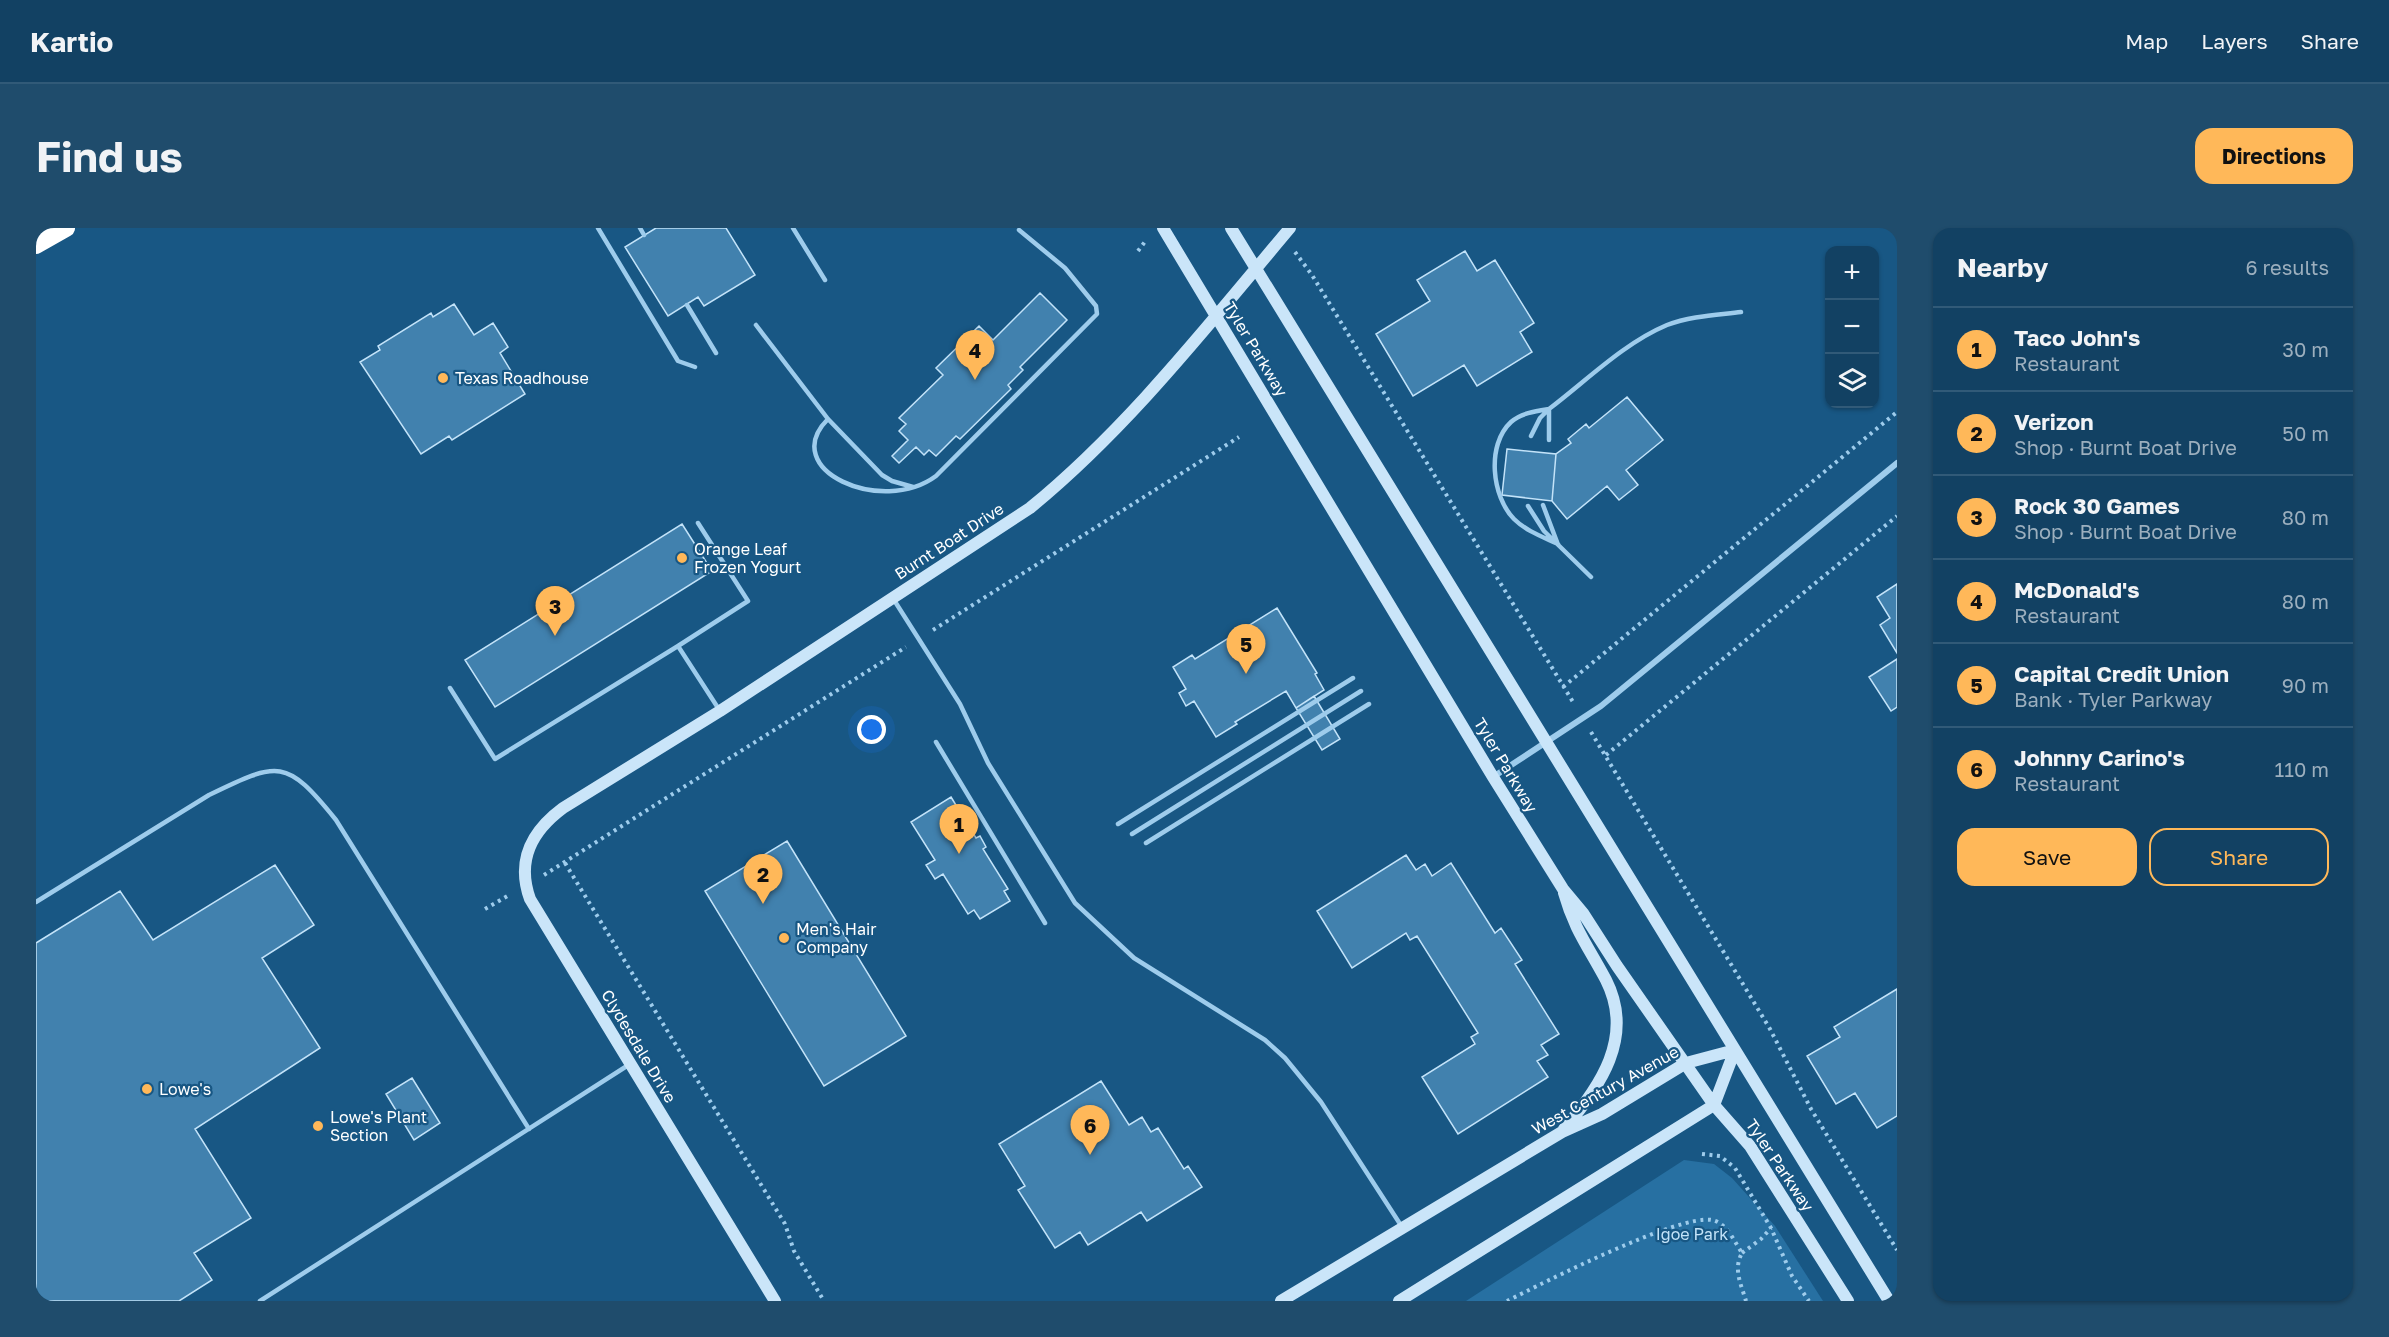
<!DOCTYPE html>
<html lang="en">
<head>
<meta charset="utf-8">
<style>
	:root { --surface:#124163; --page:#1f4c6c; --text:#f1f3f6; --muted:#9cafbe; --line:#315a78; --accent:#ffb859 }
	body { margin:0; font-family:"Golos Text",sans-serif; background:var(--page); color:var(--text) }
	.controls { position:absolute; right:18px; top:18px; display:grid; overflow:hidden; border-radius:12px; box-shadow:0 2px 4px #0004 }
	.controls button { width:54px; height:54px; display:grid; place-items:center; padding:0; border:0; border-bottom:2px solid var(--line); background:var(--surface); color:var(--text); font:30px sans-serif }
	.you { position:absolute; left:836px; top:502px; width:21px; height:21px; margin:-15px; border:4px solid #fff; border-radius:50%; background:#1a73e8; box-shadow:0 0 0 9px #1a73e833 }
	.badge { display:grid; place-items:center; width:39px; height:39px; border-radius:50%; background:var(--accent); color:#111; font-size:20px; font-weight:700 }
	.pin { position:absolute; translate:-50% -50px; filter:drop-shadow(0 2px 3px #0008) }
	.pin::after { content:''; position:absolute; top:32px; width:21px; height:18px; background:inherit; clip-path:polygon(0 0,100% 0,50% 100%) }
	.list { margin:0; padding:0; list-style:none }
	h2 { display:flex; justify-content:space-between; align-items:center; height:78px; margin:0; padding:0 24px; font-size:26px }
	h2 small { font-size:20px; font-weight:400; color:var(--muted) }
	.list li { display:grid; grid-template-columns:39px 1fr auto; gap:18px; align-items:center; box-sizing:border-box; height:84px; padding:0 24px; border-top:2px solid var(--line) }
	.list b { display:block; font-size:22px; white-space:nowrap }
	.list p { margin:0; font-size:20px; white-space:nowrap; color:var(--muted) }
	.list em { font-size:20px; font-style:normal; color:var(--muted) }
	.actions { display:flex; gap:12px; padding:18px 24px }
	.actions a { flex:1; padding:14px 0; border:2px solid var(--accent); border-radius:18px; text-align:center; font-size:21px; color:var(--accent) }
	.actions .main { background:var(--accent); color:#111 }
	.icon { flex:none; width:33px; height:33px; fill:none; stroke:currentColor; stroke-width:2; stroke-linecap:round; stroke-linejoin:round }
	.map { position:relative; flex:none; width:1861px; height:1073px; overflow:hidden; border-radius:18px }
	header { display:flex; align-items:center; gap:36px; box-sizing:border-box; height:84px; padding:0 30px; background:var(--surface); border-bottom:2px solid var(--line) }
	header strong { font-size:28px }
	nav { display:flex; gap:33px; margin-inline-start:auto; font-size:21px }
	.intro { display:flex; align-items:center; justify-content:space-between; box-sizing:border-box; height:144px; padding:0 36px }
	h1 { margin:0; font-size:42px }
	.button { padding:15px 27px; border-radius:18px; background:var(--accent); color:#111; font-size:21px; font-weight:700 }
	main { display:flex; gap:36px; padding:0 36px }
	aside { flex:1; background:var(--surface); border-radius:18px; box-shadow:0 2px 4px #0004 }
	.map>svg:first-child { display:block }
</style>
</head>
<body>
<header>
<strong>Kartio</strong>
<nav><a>Map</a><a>Layers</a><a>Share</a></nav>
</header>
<div class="intro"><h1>Find us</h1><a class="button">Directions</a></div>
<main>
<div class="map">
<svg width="1861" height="1073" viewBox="0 0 1861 1073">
	<rect width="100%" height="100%" fill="#185784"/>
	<path fill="#2770a2" d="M 1648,932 L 1678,936 L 1696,950 L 1739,998 L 1787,1073 L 1430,1073 Z"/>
	<path fill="#4181ae" stroke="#c3e3f9" stroke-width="1.5" d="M 620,0 L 690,0 L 719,47 L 668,78 L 662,69 L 632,88 L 589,19 Z
		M 1429,23 L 1441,43 L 1459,32 L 1498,95 L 1484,104 L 1496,124 L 1441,158 L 1428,137 L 1377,168 L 1340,106 L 1394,73 L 1381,52 Z
		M 1004,65 L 1031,92 L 984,139 L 987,142 L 972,157 L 975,161 L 924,211 L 920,208 L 900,228 L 893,222 L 888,227 L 880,219 L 863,235 L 856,228 L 872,212 L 863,203 L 870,196 L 863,190 L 907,147 L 900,140 L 943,98 L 957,112 Z
		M 418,76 L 438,107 L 457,95 L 472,119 L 464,125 L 489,166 L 416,212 L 413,208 L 385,226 L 324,134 L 344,122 L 342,118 L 395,85 L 397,89 Z
		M 1591,169 L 1627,212 L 1590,242 L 1602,257 L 1583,272 L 1571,258 L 1531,291 L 1516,273 L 1520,226 L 1535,215 L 1532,211 L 1550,196 L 1553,200 Z
		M 1471,221 L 1520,226 L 1516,273 L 1466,267 Z
		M 646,296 L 676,343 L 459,479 L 429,432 Z
		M 1861,356 L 1861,425 L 1844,397 L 1854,390 L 1841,369 Z
		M 1241,380 L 1281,445 L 1279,446 L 1288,462 L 1260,480 L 1250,463 L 1199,494 L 1201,496 L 1180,509 L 1158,473 L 1150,478 L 1143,465 L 1150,461 L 1137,439 L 1156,427 L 1159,431 Z
		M 1861,431 L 1861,479 L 1855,483 L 1833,449 Z
		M 1278,468 L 1304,511 L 1286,522 L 1260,480 Z
		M 915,569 L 940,610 L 944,608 L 950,619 L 947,621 L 972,661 L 968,663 L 974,673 L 944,691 L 938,682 L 932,686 L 907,646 L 899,651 L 890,637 L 899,632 L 875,594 Z
		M 751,613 L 870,808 L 788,858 L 669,663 Z
		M 1370,627 L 1380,642 L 1389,636 L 1396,648 L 1415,635 L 1459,705 L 1465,700 L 1486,732 L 1479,736 L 1523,806 L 1505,817 L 1512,827 L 1501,833 L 1512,849 L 1422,906 L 1386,849 L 1439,816 L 1435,809 L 1442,805 L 1381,708 L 1374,712 L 1370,705 L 1316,740 L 1281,683 Z
		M 239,637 L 278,697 L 226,730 L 284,820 L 159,901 L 215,990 L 158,1025 L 176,1052 L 143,1073 L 0,1073 L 0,715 L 84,663 L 117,712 Z
		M 1861,761 L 1861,888 L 1841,900 L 1819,865 L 1800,876 L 1771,828 L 1804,809 L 1798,799 Z
		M 376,850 L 404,895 L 378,912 L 350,866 Z
		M 1065,853 L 1093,897 L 1106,889 L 1115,904 L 1122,900 L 1148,941 L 1152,938 L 1166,959 L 1111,993 L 1105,984 L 1052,1017 L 1044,1004 L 1019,1020 L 982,962 L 989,958 L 963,916 Z"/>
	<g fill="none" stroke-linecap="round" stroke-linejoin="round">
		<path stroke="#9eccec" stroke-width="4" stroke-dasharray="3 4.5" stroke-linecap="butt" d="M 1102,23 L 1111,11
			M 1259,24 L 1276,47 L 1537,474
			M 897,402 L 1203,209
			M 1527,459 L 1861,184
			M 1555,504 L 1734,801 L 1775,881 L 1861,1022
			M 1570,527 L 1861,288
			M 529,635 L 749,996 L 758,1023 L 788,1073
			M 508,647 L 870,419
			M 449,681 L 473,667
			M 1666,926 L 1684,928 L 1699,940 L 1735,1000 L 1756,1048 L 1773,1073
			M 1706,1025 L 1725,1011 L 1735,1000
			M 1471,1073 C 1507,1055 1642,986 1676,992 C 1691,995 1698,1013 1706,1025 C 1697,1041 1705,1056 1710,1073"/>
		<path stroke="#9eccec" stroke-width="4.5" d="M 562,0 L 642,133 L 659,139
			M 604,0 L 608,7
			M 757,0 L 789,52
			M 651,77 L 680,125
			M 720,97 L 792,191 L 846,247 L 856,253 L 877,259
			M 1513,181 C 1500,183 1485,185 1475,194 C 1450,217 1456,269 1478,291 C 1490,303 1507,309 1522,316
			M 792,191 C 741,242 846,288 900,248 L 1061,86 L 1060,78 L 1029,40 L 983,2
			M 1495,208 L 1504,190 L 1513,181 C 1550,153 1588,115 1631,97 C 1654,88 1680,87 1705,84
			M 1513,212 L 1513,181
			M 1507,277 L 1521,314
			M 1492,278 L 1508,303 L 1555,349
			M 858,372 L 924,476 L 952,535 L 1039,675 L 1098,730 L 1229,812 L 1249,830 L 1285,874 L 1366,999
			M 642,418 L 712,373 L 662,295
			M 414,460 L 459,531 L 642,418 L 684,483
			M 900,514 L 1009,695
			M 1082,596 L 1317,450
			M 1096,606 L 1325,463
			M 1110,615 L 1333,476
			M 0,674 L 173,567 C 243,533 250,530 300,592 L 493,901
			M 224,1073 L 594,836"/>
		<path stroke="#9eccec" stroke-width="6" d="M 1457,549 L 1565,478 L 1861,235"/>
		<path stroke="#cae5f9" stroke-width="12" d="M 1127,0 L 1457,549 L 1527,661 L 1547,685 L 1581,738 L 1678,877 L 1714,918 L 1812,1073
			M 1195,0 L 1853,1073
			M 1528,901 C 1564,859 1599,809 1570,752 C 1553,720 1538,701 1528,665
			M 739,1073 L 494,671 C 480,632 496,603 527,580 L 684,483 L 994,280 C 1092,200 1172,97 1254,0
			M 1245,1073 L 1526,904 L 1566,886 L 1650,835 L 1699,822
			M 1363,1073 L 1678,877 L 1699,822"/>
		<path stroke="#fff" stroke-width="18" d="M 0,17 L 30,0"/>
	</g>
	<g fill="#ffb859" stroke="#185784" stroke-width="2">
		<circle cx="407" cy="150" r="6"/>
		<circle cx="646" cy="330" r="6"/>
		<circle cx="748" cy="710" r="6"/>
		<circle cx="111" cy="861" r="6"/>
		<circle cx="282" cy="898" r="6"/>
	</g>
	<g text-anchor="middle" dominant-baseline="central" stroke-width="4.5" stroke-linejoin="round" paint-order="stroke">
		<g font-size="16" fill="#fff" stroke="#185784">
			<text transform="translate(1220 121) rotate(59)">Tyler Parkway</text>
			<text transform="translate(913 313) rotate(-33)">Burnt Boat Drive</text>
			<text transform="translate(1470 537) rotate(59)">Tyler Parkway</text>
			<text transform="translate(603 818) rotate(59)">Clydesdale Drive</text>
			<text transform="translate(1569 862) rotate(-29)">West Century Avenue</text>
			<text transform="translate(1744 937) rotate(56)">Tyler Parkway</text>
		</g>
		<g font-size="16" fill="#fff" stroke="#185784" text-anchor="start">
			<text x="419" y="150">Texas Roadhouse</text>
			<text x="658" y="321">Orange Leaf<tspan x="658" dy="18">Frozen Yogurt</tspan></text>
			<text x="760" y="701">Men's Hair<tspan x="760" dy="18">Company</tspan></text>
			<text x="123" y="861">Lowe's</text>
			<text x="294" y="889">Lowe's Plant<tspan x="294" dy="18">Section</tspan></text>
		</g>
		<g font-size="16" fill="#c3e3f9" stroke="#185784">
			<text x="1656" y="1006">Igoe Park</text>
		</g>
	</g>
</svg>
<div class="controls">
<button>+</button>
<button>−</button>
<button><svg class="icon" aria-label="layers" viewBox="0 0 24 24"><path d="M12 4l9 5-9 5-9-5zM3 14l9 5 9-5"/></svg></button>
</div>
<div class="you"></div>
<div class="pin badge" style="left:923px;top:626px">1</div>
<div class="pin badge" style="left:727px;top:676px">2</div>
<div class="pin badge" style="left:519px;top:408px">3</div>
<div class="pin badge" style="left:939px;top:152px">4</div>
<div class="pin badge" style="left:1210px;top:446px">5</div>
<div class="pin badge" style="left:1054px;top:927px">6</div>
</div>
<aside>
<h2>Nearby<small>6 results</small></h2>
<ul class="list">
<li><span class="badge">1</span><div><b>Taco John's</b><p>Restaurant</p></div><em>30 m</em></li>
<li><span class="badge">2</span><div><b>Verizon</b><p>Shop · Burnt Boat Drive</p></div><em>50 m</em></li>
<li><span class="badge">3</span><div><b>Rock 30 Games</b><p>Shop · Burnt Boat Drive</p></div><em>80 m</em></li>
<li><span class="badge">4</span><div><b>McDonald's</b><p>Restaurant</p></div><em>80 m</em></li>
<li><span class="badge">5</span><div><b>Capital Credit Union</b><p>Bank · Tyler Parkway</p></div><em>90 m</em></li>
<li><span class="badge">6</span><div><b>Johnny Carino's</b><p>Restaurant</p></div><em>110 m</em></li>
</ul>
<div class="actions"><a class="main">Save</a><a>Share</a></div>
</aside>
</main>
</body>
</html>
